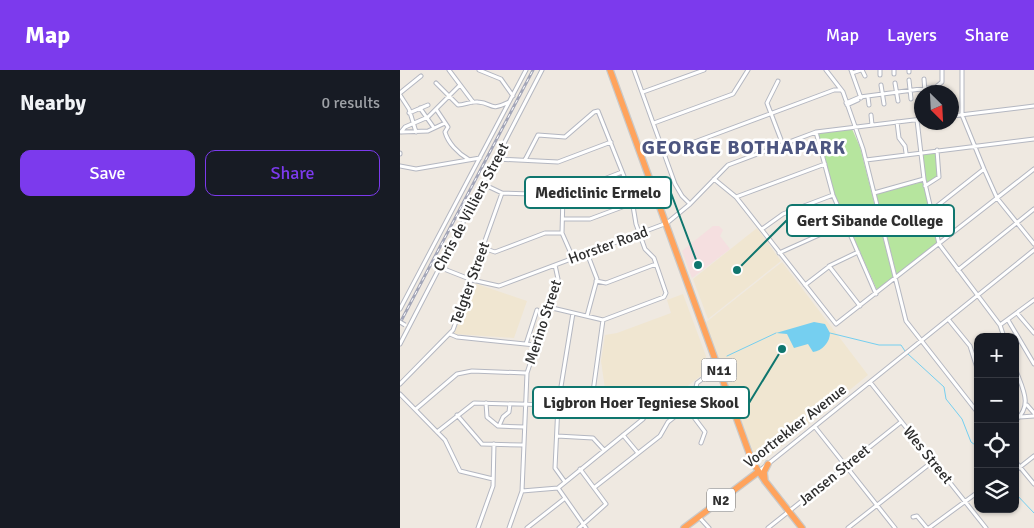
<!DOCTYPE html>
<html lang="en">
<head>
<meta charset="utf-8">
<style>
	:root { --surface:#171b24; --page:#242831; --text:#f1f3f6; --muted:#9ea1a6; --line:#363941; --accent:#7c3aed }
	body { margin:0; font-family:Signika,sans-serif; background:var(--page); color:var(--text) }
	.controls { position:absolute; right:15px; bottom:15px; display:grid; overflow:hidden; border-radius:10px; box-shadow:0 1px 4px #0004 }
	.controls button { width:45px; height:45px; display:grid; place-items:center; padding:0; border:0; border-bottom:1px solid var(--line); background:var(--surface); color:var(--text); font:25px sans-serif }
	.compass { position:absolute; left:514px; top:15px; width:45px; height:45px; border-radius:50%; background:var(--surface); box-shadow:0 1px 4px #0004; rotate:156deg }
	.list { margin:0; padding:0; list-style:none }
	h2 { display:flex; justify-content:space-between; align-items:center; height:65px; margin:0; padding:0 20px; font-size:21px }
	h2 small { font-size:16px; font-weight:400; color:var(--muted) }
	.actions { display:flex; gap:10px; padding:15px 20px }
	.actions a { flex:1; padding:11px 0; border:1px solid var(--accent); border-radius:10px; text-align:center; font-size:18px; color:var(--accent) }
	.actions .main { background:var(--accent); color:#fff }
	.icon { flex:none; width:28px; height:28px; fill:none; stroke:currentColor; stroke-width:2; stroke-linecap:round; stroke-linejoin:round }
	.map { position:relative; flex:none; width:634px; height:458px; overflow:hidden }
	header { display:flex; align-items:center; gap:30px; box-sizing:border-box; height:70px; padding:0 25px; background:var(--accent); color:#fff }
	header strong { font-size:24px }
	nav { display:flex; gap:28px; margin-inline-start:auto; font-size:18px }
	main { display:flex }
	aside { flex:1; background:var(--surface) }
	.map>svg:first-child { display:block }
</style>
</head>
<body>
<header>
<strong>Map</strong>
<nav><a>Map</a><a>Layers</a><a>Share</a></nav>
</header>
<main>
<aside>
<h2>Nearby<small>0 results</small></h2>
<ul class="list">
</ul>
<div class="actions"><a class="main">Save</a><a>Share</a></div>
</aside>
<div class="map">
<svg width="634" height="458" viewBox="0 0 634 458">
	<rect width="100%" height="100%" fill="#efe9e1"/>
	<path fill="#f0e6d1" d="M 357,158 L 381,191 L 308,249 L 293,209 Z
		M 382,192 L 468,305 L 363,391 L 355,387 L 305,253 Z
		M 77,214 L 127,231 L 114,268 L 54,264 L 72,216 Z
		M 283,224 L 306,286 L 307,301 L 258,339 L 244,321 L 205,319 L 201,291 L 205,265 L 217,263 L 271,243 L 267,230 Z"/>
	<path fill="#f5dfe0" d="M 313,156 L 319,156 L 323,160 L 320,166 L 330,179 L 292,208 L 282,181 Z"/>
	<path fill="#b6e59e" d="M 452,59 L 460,77 L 493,207 L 477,220 L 435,126 L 418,65 L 422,62 Z
		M 534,82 L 536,83 L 539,106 L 529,114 L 526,113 L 522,83 Z
		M 518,113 L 523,113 L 537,173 L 497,206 L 476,124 Z"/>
	<path fill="#75cff0" d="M 414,252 L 425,254 L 430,263 C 430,272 422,281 413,282 L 408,274 L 394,278 L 387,264 L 376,263 Z"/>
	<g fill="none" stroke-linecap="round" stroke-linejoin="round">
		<path stroke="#75cff0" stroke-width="1" d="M 430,263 L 479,275 L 501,275 L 505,281
			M 508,284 L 544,317 L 546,329 L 562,349 L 571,372 L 578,377
			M 327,286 L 376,263
			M 615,423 L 634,443"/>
		<g stroke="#b4b7c1" stroke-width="5">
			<path id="minor" d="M 49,0 L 73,32
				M 79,0 L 101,9 L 113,26
				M 234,0 L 275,114 L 282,126 L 290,134
				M 426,0 L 443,22 L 463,79 L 506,251 L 578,343
				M 451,0 L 461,28
				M 462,0 L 465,6
				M 480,0 L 480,5
				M 494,0 L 494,4
				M 509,0 L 509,2
				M 562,0 L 562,45 L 584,99 L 597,128 L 634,174
				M 452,3 L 461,0
				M 524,9 L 525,22
				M 509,10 L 511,29
				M 378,11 L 367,33 L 383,75
				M 36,13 L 58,35 C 65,35 71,31 78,32 C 94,33 88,42 109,32
				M 495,13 L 498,31
				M 481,15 L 484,34
				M 539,15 L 539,22
				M 243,22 L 304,0
				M 0,23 L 21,6
				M 0,25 L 9,39 L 16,62
				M 468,27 L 469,35
				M 446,33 L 460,27 L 536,17 L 542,12 L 542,0
				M 447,35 L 458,30
				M 20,38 L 34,58
				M 36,39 L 48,57 L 45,62 C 48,73 58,83 68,89
				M 9,43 L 28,35
				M 471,45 L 472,55
				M 552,46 L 634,36
				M 517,50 L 524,109 L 539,174 L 600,255 L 604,267
				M 497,52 L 499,68 L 505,76 L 506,83
				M 254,53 L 333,24 L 348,0
				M 1,62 L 5,57 L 28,47 L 60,15
				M 1,62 L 28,61 L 45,53
				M 416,62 L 433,125 L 476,224
				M 0,83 L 0,84
				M 265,83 L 434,20 L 440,20
				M 96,89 L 158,92 L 211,72
				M 125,90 L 138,65 L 165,67 L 194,42 L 198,41 L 231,124 L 236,154 L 245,179 L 254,188 L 266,223 L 264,227 L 203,250 L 148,237
				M 466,90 L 634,69
				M 0,96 L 16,99 L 80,88
				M 314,109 L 336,127 L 436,254 L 634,99
				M 83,114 L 102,123 L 163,125 L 222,102
				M 525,116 L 539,107 L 537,80
				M 474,123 L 524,109
				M 163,125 L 162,163 L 173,188
				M 336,127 L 425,94
				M 532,140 L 584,99
				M 163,149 L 190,149 L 233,133
				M 362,159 L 383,144 L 433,125
				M 83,178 L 95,182 L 145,163 L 162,163
				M 187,183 L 197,209 L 187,246
				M 379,183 L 446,153
				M 429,196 L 460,236
				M 39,197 L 72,210 L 99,216 L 267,153 L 290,134 L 328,95 L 416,62 L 522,49
				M 558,200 L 634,139
				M 196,211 L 206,213 L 256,194
				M 405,215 L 431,195 L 458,182
				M 0,239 L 126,0
				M 617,243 L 634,263
				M 548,249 L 570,276 L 578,301
				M 608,250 L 634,294
				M 600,255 L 634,230
				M 50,264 L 57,267 L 135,275
				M 0,274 L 142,0
				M 126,274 L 137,240
				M 615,298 C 622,318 634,335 615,351
				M 470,312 L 586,458
				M 0,314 L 53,260 L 102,123
				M 0,324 L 45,370 L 60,401 L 93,409
				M 86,333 L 87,347 L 98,356 L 124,357
				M 627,335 L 634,343
				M 191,336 L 203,250
				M 287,338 L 305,362 L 301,373
				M 16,339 L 57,304 L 72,301 L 126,303
				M 57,345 L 82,374 L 123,375
				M 620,347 L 634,346
				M 99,356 L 103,347 L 109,342 L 110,334
				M 415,357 L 495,458
				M 37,362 L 74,333 L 235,337 L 243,341 L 245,346 L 243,349 L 158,418 L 122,421
				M 223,365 L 238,383
				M 157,366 L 193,368 L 204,380
				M 615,391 L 634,414
				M 615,401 L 634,386
				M 358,402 L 634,180
				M 165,412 L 155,398 L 158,335 L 173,243
				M 195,417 L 260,366 L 268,352 L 292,333 L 297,313 L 318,297
				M 158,418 L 186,458
				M 299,447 L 309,458
				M 513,447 L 517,446 L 527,458
				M 78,458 L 93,416 L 94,374
				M 109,458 L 122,421 L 127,303 L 158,209 L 155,195
				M 127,458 L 164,429
				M 179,458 L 206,434 L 180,399
				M 368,458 L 501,352
				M 448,458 L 532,392
				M 529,458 L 578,422"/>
		</g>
		<g stroke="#c9c9c9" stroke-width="8">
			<path id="highway" d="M 210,0 L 352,391 L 365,411 L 402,458
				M 365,411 L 364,402 L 368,394
				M 284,458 L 358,402"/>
		</g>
		<use href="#minor" stroke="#fff" stroke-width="3"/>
		<use href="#highway" stroke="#ffa35c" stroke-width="5.5"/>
		<g stroke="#a3a6b8" stroke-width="3">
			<path id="rail" d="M 0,253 L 133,0"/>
		</g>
		<use href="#rail" stroke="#fff" stroke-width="1" stroke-dasharray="4" stroke-linecap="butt"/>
		<g stroke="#b4b7c1" stroke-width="5" stroke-linecap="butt">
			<path id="minor-bridge" d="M 0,252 L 5,255"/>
		</g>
		<use href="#minor-bridge" stroke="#fff" stroke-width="3"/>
	</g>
	<g text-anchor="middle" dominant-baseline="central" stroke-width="5" stroke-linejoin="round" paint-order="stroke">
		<g fill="#fff" stroke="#6d6d6d" stroke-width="1">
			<rect x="301.5" y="288.5" width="35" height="23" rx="4"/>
			<rect x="307" y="418.5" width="28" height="23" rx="4"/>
		</g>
		<g font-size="14" font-weight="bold" fill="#2e2e2e">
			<text x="319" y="300">N11</text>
			<text x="321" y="430">N2</text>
		</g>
		<g font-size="15" fill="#2e2e2e" stroke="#fff">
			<text transform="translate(71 137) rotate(-62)">Chris de Villiers Street</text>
			<text transform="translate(208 175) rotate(-20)">Horster Road</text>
			<text transform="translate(70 213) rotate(-70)">Telgter Street</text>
			<text transform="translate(143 252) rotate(-72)">Merino Street</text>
			<text transform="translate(395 356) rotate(-38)">Voortrekker Avenue</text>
			<text transform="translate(528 385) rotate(51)">Wes Street</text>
			<text transform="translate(434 405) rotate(-39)">Jansen Street</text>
		</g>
		<g font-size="20" font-weight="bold" letter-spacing="1" fill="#4d5680" stroke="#fff">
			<text x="344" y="77">GEORGE BOTHAPARK</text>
		</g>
	</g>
	<path fill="none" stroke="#0f766e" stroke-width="2" d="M298 195L271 123M337 200L387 150M382 279L349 333"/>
	<g fill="#0f766e" stroke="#fff" stroke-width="2">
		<circle cx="298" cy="195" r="5"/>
		<circle cx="337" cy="200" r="5"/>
		<circle cx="382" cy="279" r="5"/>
	</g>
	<g fill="#fff" stroke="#0f766e" stroke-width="2">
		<rect x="125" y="107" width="146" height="31" rx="5"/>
		<rect x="387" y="135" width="167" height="31" rx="5"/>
		<rect x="133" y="317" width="216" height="31" rx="5"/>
	</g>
	<g font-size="16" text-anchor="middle" font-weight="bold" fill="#2e2e2e">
		<text x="198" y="128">Mediclinic Ermelo</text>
		<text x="470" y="156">Gert Sibande College</text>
		<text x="241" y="338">Ligbron Hoer Tegniese Skool</text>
	</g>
</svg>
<div class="controls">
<button>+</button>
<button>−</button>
<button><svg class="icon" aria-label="locate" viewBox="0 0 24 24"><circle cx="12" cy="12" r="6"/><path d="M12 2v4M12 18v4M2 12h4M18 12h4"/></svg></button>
<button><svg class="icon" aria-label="layers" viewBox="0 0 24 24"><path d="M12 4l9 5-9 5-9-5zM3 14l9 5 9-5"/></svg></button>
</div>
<svg class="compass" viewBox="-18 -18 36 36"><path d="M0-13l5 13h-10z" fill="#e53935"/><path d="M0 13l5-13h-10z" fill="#9ea1a6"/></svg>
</div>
</main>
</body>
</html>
